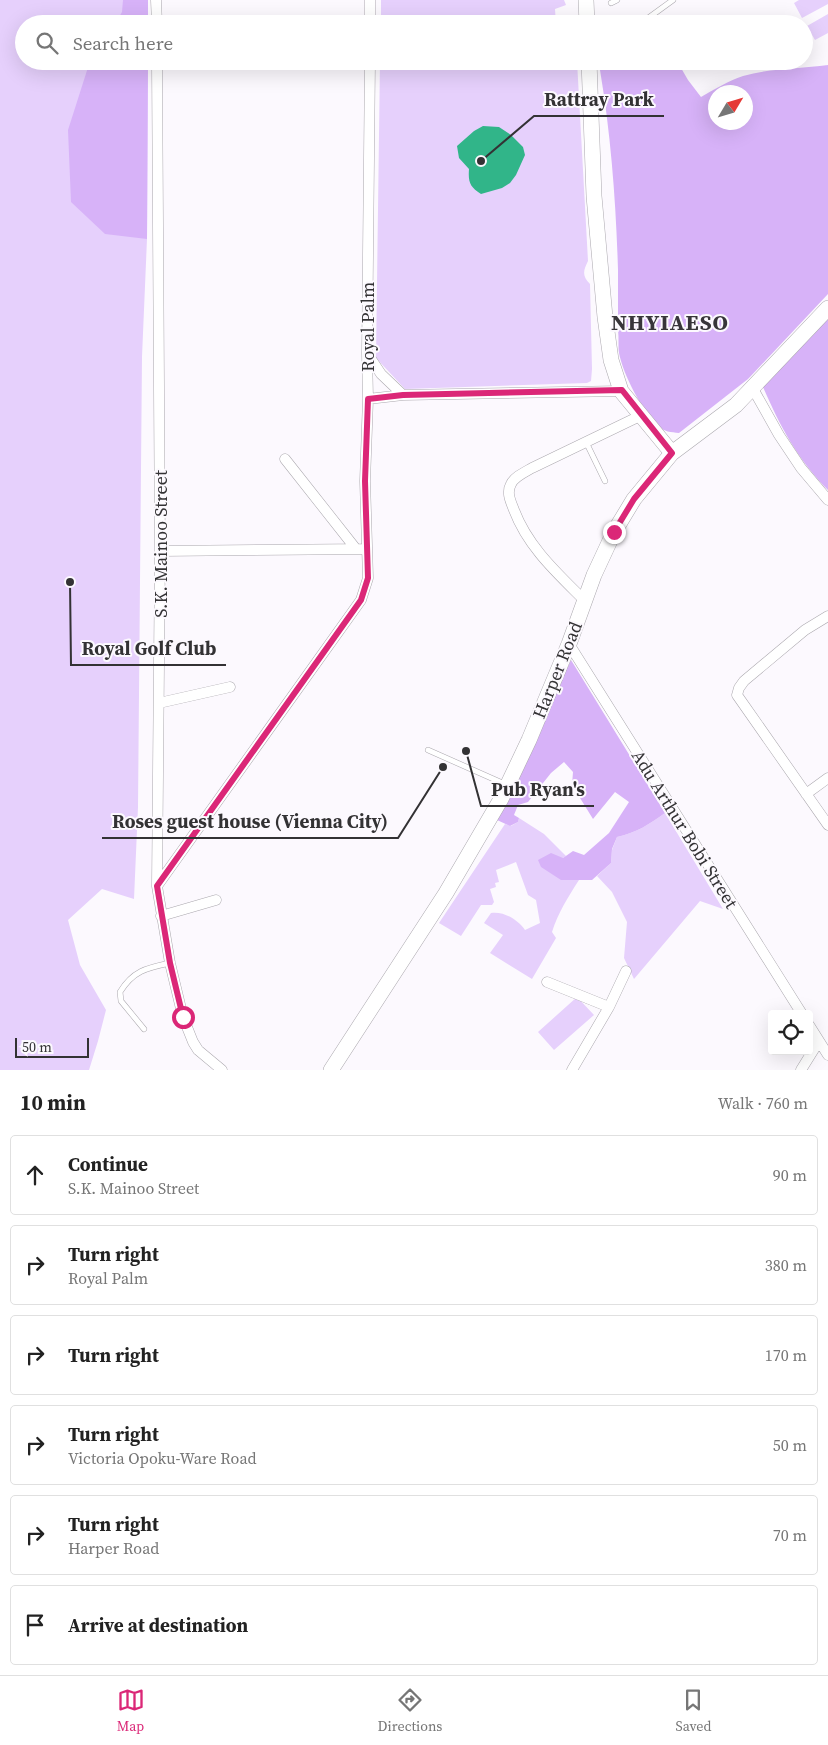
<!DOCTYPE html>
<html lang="en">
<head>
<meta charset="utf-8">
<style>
	:root { --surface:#fff; --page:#f6f6f6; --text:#222; --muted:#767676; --line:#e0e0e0; --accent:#db2777 }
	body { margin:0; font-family:"Source Serif 4",serif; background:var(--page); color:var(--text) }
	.controls { position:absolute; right:15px; bottom:15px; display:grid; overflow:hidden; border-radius:5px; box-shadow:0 5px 20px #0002 }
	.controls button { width:45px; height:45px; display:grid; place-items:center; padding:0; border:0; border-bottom:1px solid var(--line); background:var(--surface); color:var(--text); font:25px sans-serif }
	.compass { position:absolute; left:708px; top:85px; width:45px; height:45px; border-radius:50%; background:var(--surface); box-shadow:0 5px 20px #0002; rotate:52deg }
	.scale { position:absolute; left:15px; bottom:12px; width:74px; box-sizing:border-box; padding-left:5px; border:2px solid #333234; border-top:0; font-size:14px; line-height:18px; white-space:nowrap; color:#333234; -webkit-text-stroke:4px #fcf9fe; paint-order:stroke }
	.stop { position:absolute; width:15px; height:15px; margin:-11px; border:4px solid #db2777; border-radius:50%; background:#fff }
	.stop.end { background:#db2777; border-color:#fff; box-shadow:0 1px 5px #0008 }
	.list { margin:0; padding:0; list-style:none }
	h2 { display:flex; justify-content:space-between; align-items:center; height:65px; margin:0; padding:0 20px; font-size:21px }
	h2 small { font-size:16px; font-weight:400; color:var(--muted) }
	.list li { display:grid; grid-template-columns:32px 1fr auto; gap:15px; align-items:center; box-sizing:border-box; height:80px; margin:0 10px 10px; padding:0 10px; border:1px solid var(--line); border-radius:5px }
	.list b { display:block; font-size:19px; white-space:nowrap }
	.list p { margin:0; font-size:16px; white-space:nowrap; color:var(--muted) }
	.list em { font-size:16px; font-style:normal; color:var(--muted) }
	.icon { flex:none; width:28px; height:28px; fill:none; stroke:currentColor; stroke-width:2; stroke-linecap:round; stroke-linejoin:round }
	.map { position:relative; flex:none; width:828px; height:1070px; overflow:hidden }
	.search { position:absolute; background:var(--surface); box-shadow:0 5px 20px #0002; left:15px; right:15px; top:15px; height:55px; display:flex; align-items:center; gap:12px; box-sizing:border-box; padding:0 18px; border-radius:28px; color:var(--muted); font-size:19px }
	.sheet { height:605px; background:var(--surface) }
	nav { display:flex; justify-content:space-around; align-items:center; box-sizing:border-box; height:70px; border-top:1px solid var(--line); background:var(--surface); font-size:14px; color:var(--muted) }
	nav a { display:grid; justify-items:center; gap:2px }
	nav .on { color:var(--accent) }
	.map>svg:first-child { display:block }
</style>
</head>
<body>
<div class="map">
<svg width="828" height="1070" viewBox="0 0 828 1070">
	<rect width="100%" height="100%" fill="#fcf9fe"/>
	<path fill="#e6d0fc" d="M 0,0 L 148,0 L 148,24 L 24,24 L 24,61 L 148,61 L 147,239 L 142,357 L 138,807 L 134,899 L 102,889 L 68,920 L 80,965 L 106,1010 L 98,1041 L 89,1070 L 0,1070 Z
		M 381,0 L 564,0 L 566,5 L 555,9 L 556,24 L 381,24 Z
		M 799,0 L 828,0 L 828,4 L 802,18 L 794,3 Z
		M 828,14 L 828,33 L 815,40 L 807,26 Z
		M 380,61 L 577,61 L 588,261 C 583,271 582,276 590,284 L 592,369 L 591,381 L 587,383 L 405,389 L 376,358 Z
		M 665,813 L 723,909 L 700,901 L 634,979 L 624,958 L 627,922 L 612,892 L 597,876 L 611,863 L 612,850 L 617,837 C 636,833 650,824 665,813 Z
		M 519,818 L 544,834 L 566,856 L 563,858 L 561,880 L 579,880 C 568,897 558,913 552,932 L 556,938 L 532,979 L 490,953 L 503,935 L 484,923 L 491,913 C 504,911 518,920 525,930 L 540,923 L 536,900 L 528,895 L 516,862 L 496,870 L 499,882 L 495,883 L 496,887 L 490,889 L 494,902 L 492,905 L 481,905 L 461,936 L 439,923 L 505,824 L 511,826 L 518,822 Z
		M 577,997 L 594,1015 L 554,1050 L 538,1032 Z"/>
	<path fill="#d7b2f8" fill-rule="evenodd" d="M 123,0 L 148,0 L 148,24 L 115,24 L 122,12 Z
		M 90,61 L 148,61 L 147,239 L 105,234 L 71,202 L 68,130 Z
		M 606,61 L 677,61 L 688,80 L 701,97 C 715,89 728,81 743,76 C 770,68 800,69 828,65 L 828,294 L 748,379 L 679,433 C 671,432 664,432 658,426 C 642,411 623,374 619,353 C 618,346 619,338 618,330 C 618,310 618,290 618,270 C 616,202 611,136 600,70 ZM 716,92 L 746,92 L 746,122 L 716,122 Z
		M 828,317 L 828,490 C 797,459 780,426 763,387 Z
		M 571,660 L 665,813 C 650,824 636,833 617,837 L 612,849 L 611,863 L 592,880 L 561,880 L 541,867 L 538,860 L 551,853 L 563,858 L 573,851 L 584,855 L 609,833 L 629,802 L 615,792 L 593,819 L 572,785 L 573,772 L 564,762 L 551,773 L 528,802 L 518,805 L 514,815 L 519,818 L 518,822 L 510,826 L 497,820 Z"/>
	<path fill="#31b589" d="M 483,126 L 499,127 L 511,135 L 523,147 L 525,155 L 516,175 L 510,183 L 502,188 L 481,194 C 470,187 468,182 469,169 L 459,158 L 457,146 L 474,131 Z"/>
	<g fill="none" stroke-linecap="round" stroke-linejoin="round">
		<g stroke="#aba8ae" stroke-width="6">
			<path id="lane" d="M 611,3 L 617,0
				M 640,24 L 673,0
				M 586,442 L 605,481
				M 428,750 L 507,785
				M 144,1029 L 121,1001 L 120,992 C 133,971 146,968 170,963"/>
		</g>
		<g stroke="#aba8ae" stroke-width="11">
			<path id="street" d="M 156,0 L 157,24
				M 370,24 L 370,0
				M 157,61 L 160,551 L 157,886 L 170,963 L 183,1017 L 193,1042 L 198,1050 L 222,1070
				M 367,353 L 381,374 L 403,395
				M 752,387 L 779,435 L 801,468 L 828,500
				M 368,399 L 403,395 L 621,391
				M 285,459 L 356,549
				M 160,551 L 367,549
				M 584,600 C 557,573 528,547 514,510 C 511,502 506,493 511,484 C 514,477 525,472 532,468 L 642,415
				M 828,616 L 805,630 L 744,681 L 739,688 L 737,695 L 828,825
				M 569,644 L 802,1014
				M 159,703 L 230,687
				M 806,794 L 828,778
				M 157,886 L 361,600 L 368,578 L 365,481 L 368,399 L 367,353 L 370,61
				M 161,916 L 216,900
				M 547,982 L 609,1007
				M 809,1025 L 828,1055
				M 572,1070 L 609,1007 L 626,971
				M 801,1070 L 819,1041"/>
		</g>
		<g stroke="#aba8ae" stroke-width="16">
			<path id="secondary" d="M 586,0 L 587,24
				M 589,61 L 594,196 L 605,317 L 611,360 L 621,391 L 672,453
				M 331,1070 L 446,893 L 501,799 L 529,740 L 569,644 L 594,575 L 614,532 L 634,499 L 672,453 L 736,405 L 828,308"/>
		</g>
		<use href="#lane" stroke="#fff" stroke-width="5"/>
		<use href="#street" stroke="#fff" stroke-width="10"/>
		<use href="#secondary" stroke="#fff" stroke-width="15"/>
	</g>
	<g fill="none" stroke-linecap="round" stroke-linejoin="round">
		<path stroke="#db2777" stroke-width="6" d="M 183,1017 L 170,963 L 157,886 L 361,600 L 368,578 L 365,481 L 368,399 L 403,395 L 622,390 L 672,453 L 634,499 L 614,532"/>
	</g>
	<g text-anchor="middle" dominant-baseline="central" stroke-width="4" stroke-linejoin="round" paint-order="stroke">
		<g font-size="18" fill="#333234" stroke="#fcf9fe">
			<text transform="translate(367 327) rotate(-90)">Royal Palm</text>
			<text transform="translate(160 544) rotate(-90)">S.K. Mainoo Street</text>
			<text transform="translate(557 670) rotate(-68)">Harper Road</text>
			<text transform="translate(685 829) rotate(58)">Adu Arthur Bobi Street</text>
		</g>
		<g font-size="22" font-weight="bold" letter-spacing="1" fill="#38353a" stroke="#fcf9fe">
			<text x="670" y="322">NHYIAESO</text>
		</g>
	</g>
	<path fill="none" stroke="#333234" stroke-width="2" d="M481 161L534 116H664M70 582L71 665H226M466 751L481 806H594M443 767L398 838H102"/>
	<g fill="#333234" stroke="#fcf9fe" stroke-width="2">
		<circle cx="481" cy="161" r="5"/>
		<circle cx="70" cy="582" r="5"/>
		<circle cx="466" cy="751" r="5"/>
		<circle cx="443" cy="767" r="5"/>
	</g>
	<g font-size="19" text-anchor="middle" font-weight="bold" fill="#333234" stroke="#fcf9fe" stroke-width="4" stroke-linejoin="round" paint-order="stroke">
		<text x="599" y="106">Rattray Park</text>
		<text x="149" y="655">Royal Golf Club</text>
		<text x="538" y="796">Pub Ryan's</text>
		<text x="250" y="828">Roses guest house (Vienna City)</text>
	</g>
</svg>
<div class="controls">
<button><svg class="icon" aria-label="locate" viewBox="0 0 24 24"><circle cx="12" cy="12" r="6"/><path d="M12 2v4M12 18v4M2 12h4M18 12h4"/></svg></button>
</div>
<svg class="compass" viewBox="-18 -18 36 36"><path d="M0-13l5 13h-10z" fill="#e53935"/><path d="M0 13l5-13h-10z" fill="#767676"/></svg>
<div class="scale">50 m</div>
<div class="stop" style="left:183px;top:1017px"></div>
<div class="stop end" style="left:614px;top:532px"></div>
<div class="search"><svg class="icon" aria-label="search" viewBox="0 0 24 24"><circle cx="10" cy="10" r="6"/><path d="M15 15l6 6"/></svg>Search here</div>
</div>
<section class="sheet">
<h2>10 min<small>Walk · 760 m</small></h2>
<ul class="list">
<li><svg class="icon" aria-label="ahead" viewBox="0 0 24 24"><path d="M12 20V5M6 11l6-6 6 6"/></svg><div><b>Continue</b><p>S.K. Mainoo Street</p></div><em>90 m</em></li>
<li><svg class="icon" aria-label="right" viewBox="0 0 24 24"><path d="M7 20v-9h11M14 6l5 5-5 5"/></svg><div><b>Turn right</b><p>Royal Palm</p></div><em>380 m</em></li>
<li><svg class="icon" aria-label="right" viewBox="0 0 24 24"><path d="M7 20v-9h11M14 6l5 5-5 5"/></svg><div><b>Turn right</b></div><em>170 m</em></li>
<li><svg class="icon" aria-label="right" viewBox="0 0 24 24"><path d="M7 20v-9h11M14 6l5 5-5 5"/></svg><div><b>Turn right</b><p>Victoria Opoku-Ware Road</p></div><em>50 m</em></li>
<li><svg class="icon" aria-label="right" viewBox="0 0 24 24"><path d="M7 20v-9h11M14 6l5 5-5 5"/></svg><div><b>Turn right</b><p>Harper Road</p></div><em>70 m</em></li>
<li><svg class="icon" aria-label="arrive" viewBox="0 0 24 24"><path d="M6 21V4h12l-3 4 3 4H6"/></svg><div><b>Arrive at destination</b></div></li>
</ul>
</section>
<nav>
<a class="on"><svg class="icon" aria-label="map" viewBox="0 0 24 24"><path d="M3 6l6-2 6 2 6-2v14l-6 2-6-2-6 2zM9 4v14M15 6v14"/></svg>Map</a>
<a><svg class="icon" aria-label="directions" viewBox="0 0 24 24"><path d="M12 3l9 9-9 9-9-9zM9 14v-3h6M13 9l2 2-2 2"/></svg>Directions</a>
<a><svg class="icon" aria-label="saved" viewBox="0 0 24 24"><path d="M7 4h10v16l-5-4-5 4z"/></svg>Saved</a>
</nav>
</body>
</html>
